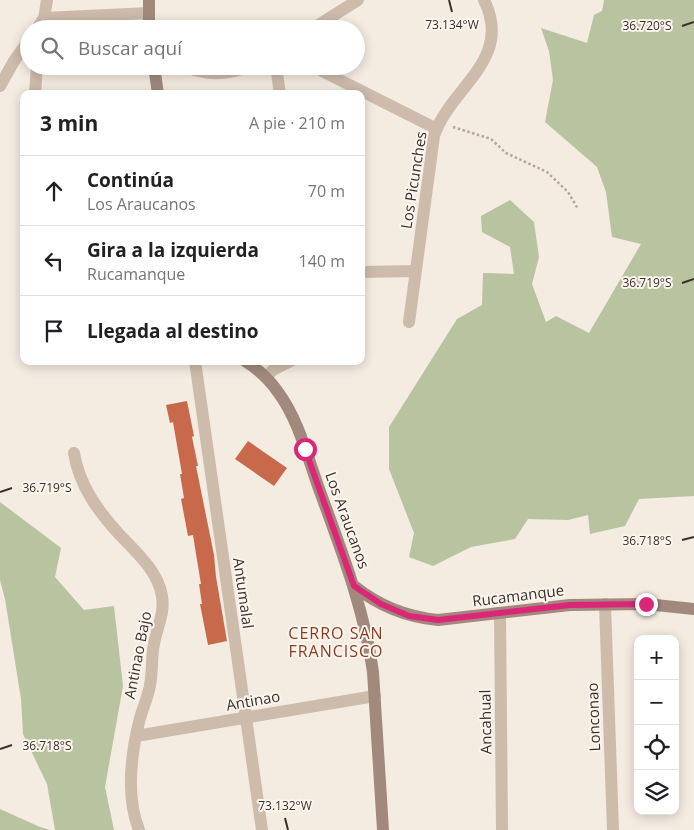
<!DOCTYPE html>
<html lang="es">
<head>
<meta charset="utf-8">
<style>
	:root { --surface:#fff; --page:#f6f6f6; --text:#202124; --muted:#757577; --line:#e0e0e0 }
	body { margin:0; font-family:"Open Sans",sans-serif; background:var(--page); color:var(--text) }
	.controls { position:absolute; right:15px; bottom:15px; display:grid; overflow:hidden; border-radius:10px; box-shadow:0 2px 12px #0003 }
	.controls button { width:45px; height:45px; display:grid; place-items:center; padding:0; border:0; border-bottom:1px solid var(--line); background:var(--surface); color:var(--text); font:25px sans-serif }
	.stop { position:absolute; width:15px; height:15px; margin:-11px; border:4px solid #db2777; border-radius:50%; background:#fff }
	.stop.end { background:#db2777; border-color:#fff; box-shadow:0 1px 5px #0008 }
	.list { margin:0; padding:0; list-style:none }
	h2 { display:flex; justify-content:space-between; align-items:center; height:65px; margin:0; padding:0 20px; font-size:21px }
	h2 small { font-size:16px; font-weight:400; color:var(--muted) }
	.list li { display:grid; grid-template-columns:32px 1fr auto; gap:15px; align-items:center; box-sizing:border-box; height:70px; padding:0 20px; border-top:1px solid var(--line) }
	.list b { display:block; font-size:19px; white-space:nowrap }
	.list p { margin:0; font-size:16px; white-space:nowrap; color:var(--muted) }
	.list em { font-size:16px; font-style:normal; color:var(--muted) }
	.icon { flex:none; width:28px; height:28px; fill:none; stroke:currentColor; stroke-width:2; stroke-linecap:round; stroke-linejoin:round }
	.map { position:relative; flex:none; width:694px; height:830px; overflow:hidden }
	.search { position:absolute; background:var(--surface); box-shadow:0 2px 12px #0003; left:20px; top:20px; width:345px; height:55px; display:flex; align-items:center; gap:12px; box-sizing:border-box; padding:0 18px; border-radius:28px; color:var(--muted); font-size:19px }
	.panel { position:absolute; background:var(--surface); box-shadow:0 2px 12px #0003; left:20px; top:90px; width:345px; height:275px; border-radius:10px }
	.map>svg:first-child { display:block }
</style>
</head>
<body>
<div class="map">
<svg width="694" height="830" viewBox="0 0 694 830">
	<rect width="100%" height="100%" fill="#f4ebe1"/>
	<path fill="#b8c4a0" d="M 604,0 L 694,0 L 694,496 L 639,499 L 625,526 L 590,534 L 588,515 L 568,520 L 528,519 L 515,539 L 471,547 L 433,566 L 409,557 L 414,533 L 389,469 L 389,427 L 457,319 L 482,305 L 483,273 L 514,274 L 510,247 L 482,232 L 481,216 L 510,200 L 534,222 L 539,257 L 532,284 L 546,322 L 556,316 L 589,333 L 641,244 L 612,237 L 606,192 L 597,167 L 545,122 L 553,80 L 549,51 L 541,28 L 587,43 L 594,15 L 602,11 Z
		M 0,502 L 61,548 L 55,577 L 84,610 L 114,606 L 123,686 L 105,787 L 114,830 L 55,830 L 47,784 L 23,734 L 21,699 L 5,599 L 0,580 Z
		M 0,809 L 40,827 L 50,830 L 0,830 Z"/>
	<path fill="#c8694b" d="M 187,401 L 194,436 L 192,437 L 198,466 L 196,466 L 214,555 L 216,577 L 227,641 L 208,645 L 200,604 L 202,604 L 199,584 L 201,584 L 197,560 L 193,535 L 188,536 L 181,499 L 184,498 L 180,474 L 182,474 L 178,451 L 173,422 L 170,423 L 166,405 Z
		M 248,441 L 287,468 L 274,486 L 235,459 Z"/>
	<g fill="none" stroke-linecap="round" stroke-linejoin="round">
		<path stroke="#b9a596" stroke-width="2.5" stroke-dasharray="2.5 2.5" stroke-linecap="butt" d="M 453,127 L 491,139 L 506,153 L 547,172 L 568,192 L 578,209"/>
		<path stroke="#cdbbac" stroke-width="12" d="M 43,25 L 47,0
			M 37,29 L 44,18 L 149,13
			M 312,29 L 358,0
			M 185,66 C 207,77 228,75 250,66
			M 276,66 L 280,94
			M 312,66 L 437,129
			M 0,86 L 14,61 L 29,40
			M 35,94 L 37,66
			M 361,272 L 416,271
			M 409,322 L 434,136 C 450,87 514,60 484,0
			M 195,361 L 262,830
			M 266,377 L 273,370 L 291,361
			M 74,453 C 79,485 98,511 119,534 C 136,552 158,571 162,596 C 165,613 157,627 154,644 C 151,657 153,671 150,685 C 148,698 142,709 139,722 C 131,755 126,797 139,830
			M 605,604 L 613,830
			M 500,613 L 502,830
			M 136,736 L 375,696"/>
		<path stroke="#a18a7d" stroke-width="12" d="M 149,0 L 149,29
			M 154,66 L 158,94
			M 245,361 C 258,369 269,379 278,392 C 298,419 307,455 318,486 C 340,547 364,607 373,672 L 383,830
			M 354,586 C 379,606 406,617 438,620 L 570,605 L 646,604 L 694,609"/>
	</g>
	<g fill="none" stroke-linecap="round" stroke-linejoin="round">
		<path stroke="#db2777" stroke-width="6" d="M 305,449 L 354,586 L 381,604 L 409,616 L 438,620 L 570,605 L 646,604"/>
	</g>
	<path fill="none" stroke="#3b302b" stroke-width="2" d="M 449,0 L 452,12M 682,26 L 694,22M 682,283 L 694,279M 0,492 L 12,488M 682,540 L 694,537M 0,749 L 12,745M 285,818 L 288,830"/>
	<g text-anchor="middle" dominant-baseline="central" stroke-width="4" stroke-linejoin="round" paint-order="stroke">
		<g font-size="15" fill="#3b302b" stroke="#fbf5ee">
			<text transform="translate(413 180) rotate(-81)">Los Picunches</text>
			<text transform="translate(348 520) rotate(70)">Los Araucanos</text>
			<text transform="translate(244 593) rotate(82)">Antumalal</text>
			<text transform="translate(518 595) rotate(-7)">Rucamanque</text>
			<text transform="translate(137 655) rotate(-79)">Antinao Bajo</text>
			<text transform="translate(253 700) rotate(-10)">Antinao</text>
			<text transform="translate(593 717) rotate(-92)">Lonconao</text>
			<text transform="translate(485 722) rotate(-91)">Ancahual</text>
		</g>
		<g font-size="16" letter-spacing="1" fill="#8c3b22" stroke="#fbf5ee">
			<text x="336" y="633">CERRO SAN<tspan x="336" dy="18">FRANCISCO</tspan></text>
		</g>
	</g>
	<g font-size="12" text-anchor="middle" fill="#3b302b" stroke="#fbf5ee" stroke-width="4" stroke-linejoin="round" paint-order="stroke">
		<text x="452" y="29">73.134°W</text>
		<text x="647" y="30">36.720°S</text>
		<text x="647" y="287">36.719°S</text>
		<text x="47" y="492">36.719°S</text>
		<text x="647" y="545">36.718°S</text>
		<text x="47" y="750">36.718°S</text>
		<text x="285" y="810">73.132°W</text>
	</g>
</svg>
<div class="controls">
<button>+</button>
<button>−</button>
<button><svg class="icon" aria-label="locate" viewBox="0 0 24 24"><circle cx="12" cy="12" r="6"/><path d="M12 2v4M12 18v4M2 12h4M18 12h4"/></svg></button>
<button><svg class="icon" aria-label="layers" viewBox="0 0 24 24"><path d="M12 4l9 5-9 5-9-5zM3 14l9 5 9-5"/></svg></button>
</div>
<div class="stop" style="left:305px;top:449px"></div>
<div class="stop end" style="left:646px;top:604px"></div>
<div class="search"><svg class="icon" aria-label="search" viewBox="0 0 24 24"><circle cx="10" cy="10" r="6"/><path d="M15 15l6 6"/></svg>Buscar aquí</div>
<section class="panel">
<h2>3 min<small>A pie · 210 m</small></h2>
<ul class="list">
<li><svg class="icon" aria-label="ahead" viewBox="0 0 24 24"><path d="M12 20V5M6 11l6-6 6 6"/></svg><div><b>Continúa</b><p>Los Araucanos</p></div><em>70 m</em></li>
<li><svg class="icon" aria-label="left" viewBox="0 0 24 24"><path d="M17 20v-9H6M10 6l-5 5 5 5"/></svg><div><b>Gira a la izquierda</b><p>Rucamanque</p></div><em>140 m</em></li>
<li><svg class="icon" aria-label="arrive" viewBox="0 0 24 24"><path d="M6 21V4h12l-3 4 3 4H6"/></svg><div><b>Llegada al destino</b></div></li>
</ul>
</section>
</div>
</body>
</html>
